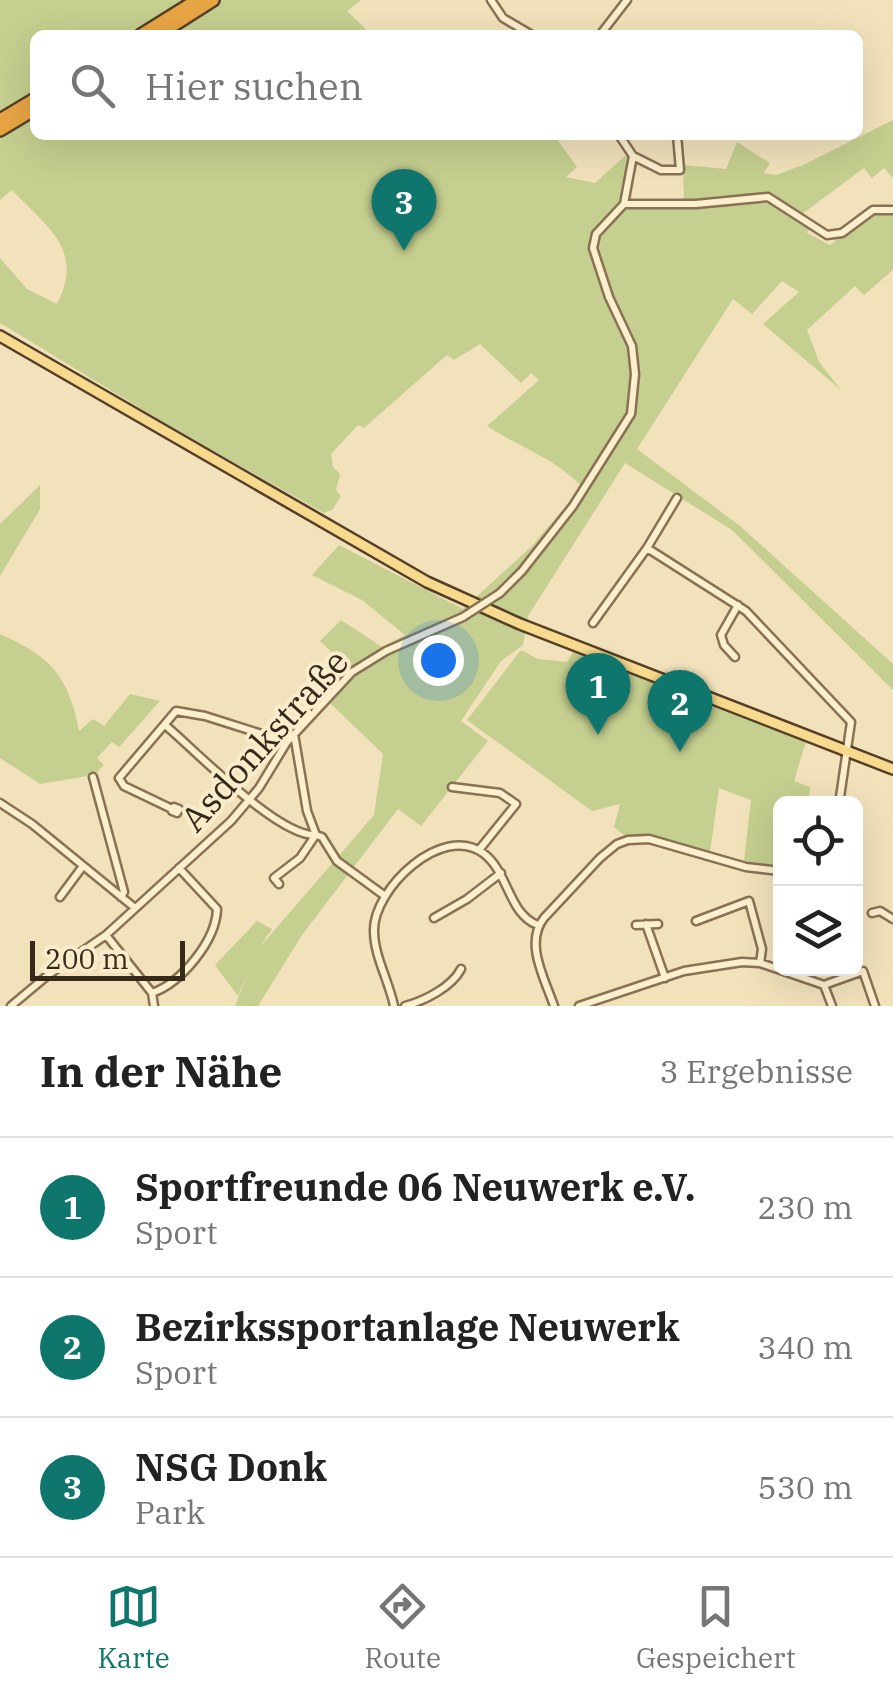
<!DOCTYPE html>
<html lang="de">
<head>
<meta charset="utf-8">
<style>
	:root { --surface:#fff; --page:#f2f2f2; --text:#222; --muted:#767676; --line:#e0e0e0; --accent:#0f766e }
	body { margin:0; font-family:"IBM Plex Serif",serif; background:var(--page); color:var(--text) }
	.controls { position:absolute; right:30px; bottom:30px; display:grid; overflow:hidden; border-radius:15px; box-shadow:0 10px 40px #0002 }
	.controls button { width:90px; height:90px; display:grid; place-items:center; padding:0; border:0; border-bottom:2px solid var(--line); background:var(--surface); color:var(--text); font:50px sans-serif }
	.scale { position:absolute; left:30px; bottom:25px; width:155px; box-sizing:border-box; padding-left:10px; border:5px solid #36291a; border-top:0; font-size:28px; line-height:35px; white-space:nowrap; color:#36291a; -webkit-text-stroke:8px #f8eccb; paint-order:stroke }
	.you { position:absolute; left:438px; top:660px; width:35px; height:35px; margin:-25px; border:8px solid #fff; border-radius:50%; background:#1a73e8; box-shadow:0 0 0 15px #1a73e833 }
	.badge { display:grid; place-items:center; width:65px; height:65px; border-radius:50%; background:var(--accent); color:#fff; font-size:32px; font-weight:700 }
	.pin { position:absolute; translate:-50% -82px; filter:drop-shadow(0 2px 5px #0008) }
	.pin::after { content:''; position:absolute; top:52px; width:35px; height:30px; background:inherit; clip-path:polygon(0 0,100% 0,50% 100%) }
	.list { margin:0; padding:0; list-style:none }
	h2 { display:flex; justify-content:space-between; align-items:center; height:130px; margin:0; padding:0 40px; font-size:42px }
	h2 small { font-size:32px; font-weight:400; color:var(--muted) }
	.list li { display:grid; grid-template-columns:65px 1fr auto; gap:30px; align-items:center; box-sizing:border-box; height:140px; padding:0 40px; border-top:2px solid var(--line) }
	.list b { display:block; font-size:38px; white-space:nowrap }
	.list p { margin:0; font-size:32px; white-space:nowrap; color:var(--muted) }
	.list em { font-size:32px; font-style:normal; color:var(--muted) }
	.icon { flex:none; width:55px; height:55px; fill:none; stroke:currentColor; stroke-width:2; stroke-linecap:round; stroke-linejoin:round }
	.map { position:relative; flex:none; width:893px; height:1006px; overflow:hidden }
	.search { position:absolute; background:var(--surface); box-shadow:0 10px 40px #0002; left:30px; right:30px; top:30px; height:110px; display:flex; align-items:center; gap:25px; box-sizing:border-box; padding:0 35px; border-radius:15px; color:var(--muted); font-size:38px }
	.sheet { height:550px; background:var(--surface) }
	nav { display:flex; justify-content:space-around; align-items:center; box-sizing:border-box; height:140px; border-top:2px solid var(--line); background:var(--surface); font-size:28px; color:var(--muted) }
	nav a { display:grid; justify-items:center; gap:5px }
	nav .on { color:var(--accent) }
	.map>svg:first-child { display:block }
</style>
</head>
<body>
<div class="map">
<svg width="893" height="1006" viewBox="0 0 893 1006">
	<rect width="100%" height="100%" fill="#f1e2bb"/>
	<path fill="#c5cf8f" d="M 0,0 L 361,0 L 347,11 L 372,35 L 35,35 L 35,135 L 473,135 L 476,138 L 481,135 L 554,135 L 577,167 L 566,177 L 595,183 L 627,154 L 621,206 L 720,205 L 767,199 L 809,230 L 807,233 L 830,245 L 871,213 L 884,210 L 893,215 L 893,270 L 864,295 L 855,286 L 807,330 L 819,362 L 841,390 L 763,324 L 799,292 L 782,281 L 752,314 L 733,299 L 637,449 L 740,526 L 893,664 L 893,690 L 732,530 L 625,463 L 528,616 L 523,645 L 501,661 L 461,721 L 488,741 L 421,826 L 398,809 L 302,935 L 258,1006 L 235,1006 L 250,968 L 238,996 L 215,965 L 257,921 L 272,929 L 259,948 L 374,815 L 383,754 L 329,702 L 355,674 L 320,641 L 341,620 L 382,647 L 405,635 L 362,600 L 312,575 L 339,545 L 463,609 L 532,546 L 582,487 C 557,459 519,447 487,426 L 539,380 L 531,373 L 521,383 L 480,344 L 454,360 L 447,355 L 364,428 L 358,425 L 331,454 L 333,467 L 340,474 L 336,490 L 341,496 L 332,510 L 324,513 L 168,425 L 0,323 L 0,258 L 27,289 L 57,304 C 85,250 47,227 12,190 L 0,200 Z
		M 893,120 L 893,178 L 884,168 L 872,178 L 864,168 L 802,214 L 768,194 L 684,201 L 683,165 L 726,169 L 737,142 L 770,163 L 764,173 L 776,175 L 803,165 Z
		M 40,485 L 40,509 L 0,576 L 0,524 Z
		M 0,634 C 50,656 69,676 79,731 L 93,719 L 104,726 L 130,694 L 160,701 L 119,747 L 112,742 L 97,758 L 104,765 L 94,775 L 40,784 L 0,758 Z
		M 521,650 L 538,659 L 567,662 L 573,652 L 806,741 L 794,781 L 810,787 L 809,803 L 780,804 L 780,867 L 744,861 L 751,800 L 719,788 L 710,852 L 650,834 L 625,836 L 614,827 L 620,804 L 592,811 L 467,720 Z"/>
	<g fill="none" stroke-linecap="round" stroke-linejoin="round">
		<g stroke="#897254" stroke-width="11">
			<path id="minor" d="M 491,0 L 503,18 L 532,35
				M 600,35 L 627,0
				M 633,156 L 661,170 L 680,170 L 677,135
				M 624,204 L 696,204 L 768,197 L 827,235 L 842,233 L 873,210 L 893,210
				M 647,548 L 746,611 L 851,722 L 839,804
				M 500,593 L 522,571 L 573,506 L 631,414 L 635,374 L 632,346 L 609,297 L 593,248 L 596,234 L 624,204 L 633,156 L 619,135
				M 593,623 L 647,548 L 677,498
				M 735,657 L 724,645 L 721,635 L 738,605
				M 165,725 C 195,750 278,837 316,835
				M 294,734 L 307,811 L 316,835 L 322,837 L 337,861 L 385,896
				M 93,777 L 124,892 L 121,897
				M 452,787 L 500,793 L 516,804 L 479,850
				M 0,803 L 32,824 L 135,908
				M 174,807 L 179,809 L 177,813 L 172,811 Z
				M 172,809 L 124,786 L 119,778 L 176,711 L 205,716 L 287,742
				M 279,884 L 274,878 L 300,858 L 315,836
				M 60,897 L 83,866
				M 872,913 L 880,911 L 893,919
				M 434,918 L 467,899 L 501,873
				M 696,921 L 749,901 L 762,949 L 760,963
				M 646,924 L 665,978
				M 636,925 L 658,924
				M 106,935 L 152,993 C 181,983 216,941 217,909 L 179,868
				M 824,985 L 863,971 L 875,1006
				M 824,985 L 832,1006
				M 152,993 L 154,1006
				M 11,1006 L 48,975 L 106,935 L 231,821 L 259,788 L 287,742 L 352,672 L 386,651 L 463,617
				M 394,1006 C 389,981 374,956 374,931 C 373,889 442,823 483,853 C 509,872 508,914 538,925
				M 405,1006 C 424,1001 452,987 461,969
				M 554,1006 C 545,979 524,943 544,918 L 600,858 L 617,844 L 628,840 L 649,839 L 746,867 L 780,871
				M 579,1006 L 684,971 L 742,962 L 760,963 L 824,985"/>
		</g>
		<g stroke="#553f29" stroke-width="14">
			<path id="major" d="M 0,336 L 427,582 L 520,624 L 893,769"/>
		</g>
		<g stroke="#553f29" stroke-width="16">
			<path id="highway" d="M 141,35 L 197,0
				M 158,35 L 213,0
				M 0,120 L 35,99
				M 0,130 L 35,109"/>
		</g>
		<use href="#minor" stroke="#fbefce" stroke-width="6"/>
		<use href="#major" stroke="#f8da8e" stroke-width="9"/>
		<use href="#highway" stroke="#e8a544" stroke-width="11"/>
		<g stroke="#897254" stroke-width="11" stroke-linecap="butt">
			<path id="minor-bridge" d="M 463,617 L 500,593"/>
		</g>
		<use href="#minor-bridge" stroke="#fbefce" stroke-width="6"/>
	</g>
	<g text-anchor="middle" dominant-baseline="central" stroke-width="8" stroke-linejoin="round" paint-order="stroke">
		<g font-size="35" fill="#36291a" stroke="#f8eccb">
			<text transform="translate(264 740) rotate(-48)">Asdonkstraße</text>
		</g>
	</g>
</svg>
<div class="controls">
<button><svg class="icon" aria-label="locate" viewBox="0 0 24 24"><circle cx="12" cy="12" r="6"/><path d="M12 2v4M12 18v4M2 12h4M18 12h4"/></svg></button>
<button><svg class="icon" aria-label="layers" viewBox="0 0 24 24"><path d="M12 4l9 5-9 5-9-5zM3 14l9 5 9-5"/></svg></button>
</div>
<div class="scale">200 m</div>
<div class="you"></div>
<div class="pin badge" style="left:598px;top:735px">1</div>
<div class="pin badge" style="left:680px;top:752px">2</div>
<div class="pin badge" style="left:404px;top:251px">3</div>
<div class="search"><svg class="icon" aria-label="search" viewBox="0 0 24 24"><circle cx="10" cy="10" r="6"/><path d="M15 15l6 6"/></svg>Hier suchen</div>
</div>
<section class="sheet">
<h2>In der Nähe<small>3 Ergebnisse</small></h2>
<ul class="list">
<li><span class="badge">1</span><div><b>Sportfreunde 06 Neuwerk e.V.</b><p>Sport</p></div><em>230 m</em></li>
<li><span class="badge">2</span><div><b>Bezirkssportanlage Neuwerk</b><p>Sport</p></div><em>340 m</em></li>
<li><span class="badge">3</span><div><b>NSG Donk</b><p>Park</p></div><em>530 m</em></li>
</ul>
</section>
<nav>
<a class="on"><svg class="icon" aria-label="map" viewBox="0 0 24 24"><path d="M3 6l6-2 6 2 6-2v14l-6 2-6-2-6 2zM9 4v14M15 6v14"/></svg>Karte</a>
<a><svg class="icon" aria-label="directions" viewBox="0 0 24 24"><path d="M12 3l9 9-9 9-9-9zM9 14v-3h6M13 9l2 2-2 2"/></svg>Route</a>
<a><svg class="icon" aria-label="saved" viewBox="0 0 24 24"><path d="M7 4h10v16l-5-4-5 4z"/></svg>Gespeichert</a>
</nav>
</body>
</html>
